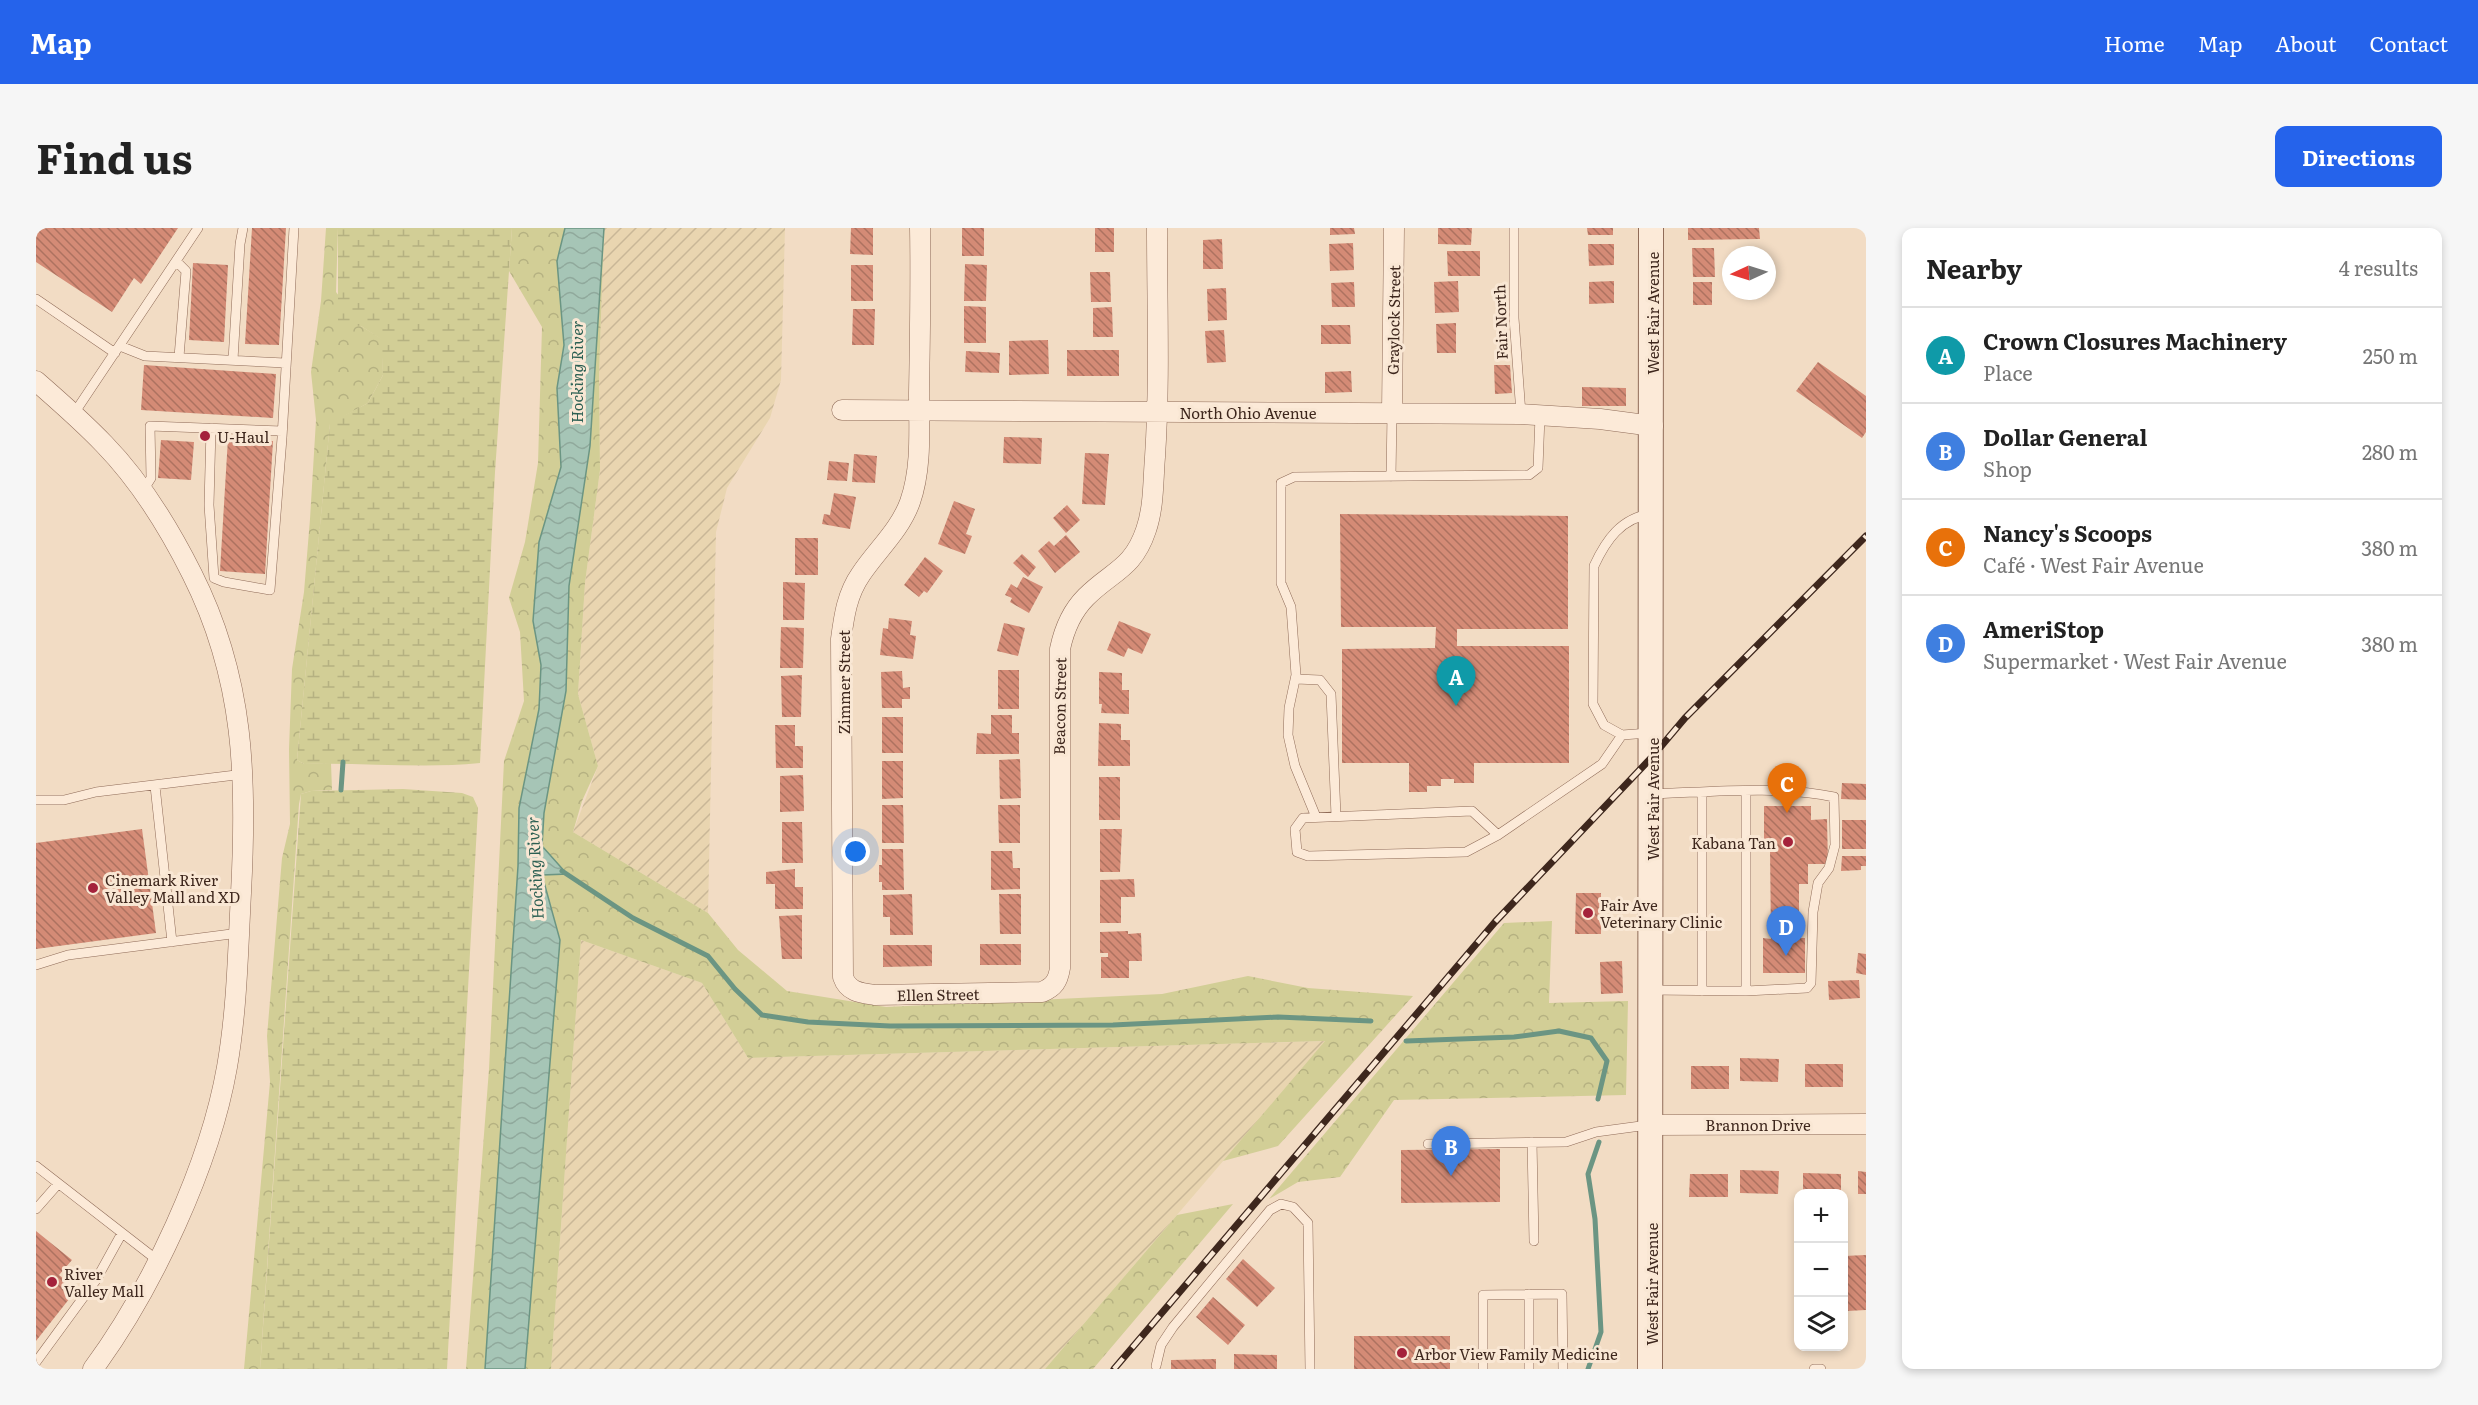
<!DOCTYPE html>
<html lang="en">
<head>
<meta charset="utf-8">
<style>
	:root { --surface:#fff; --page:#f6f6f6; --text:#222; --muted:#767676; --line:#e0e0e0; --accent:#2563eb }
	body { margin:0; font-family:Literata,serif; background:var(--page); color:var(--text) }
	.controls { position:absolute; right:18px; bottom:18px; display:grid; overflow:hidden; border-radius:12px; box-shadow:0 3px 9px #0003 }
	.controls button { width:54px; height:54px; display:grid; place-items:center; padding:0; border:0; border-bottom:2px solid var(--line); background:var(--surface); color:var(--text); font:30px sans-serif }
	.compass { position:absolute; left:1686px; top:18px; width:54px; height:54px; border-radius:50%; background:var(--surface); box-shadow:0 3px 9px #0003; rotate:266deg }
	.you { position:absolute; left:820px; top:624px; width:21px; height:21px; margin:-15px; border:4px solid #fff; border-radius:50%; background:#1a73e8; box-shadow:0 0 0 9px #1a73e833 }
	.badge { display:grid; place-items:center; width:39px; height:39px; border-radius:50%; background:var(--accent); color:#fff; font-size:20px; font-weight:700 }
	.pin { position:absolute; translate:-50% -50px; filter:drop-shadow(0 2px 3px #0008) }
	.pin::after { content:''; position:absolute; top:32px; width:21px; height:18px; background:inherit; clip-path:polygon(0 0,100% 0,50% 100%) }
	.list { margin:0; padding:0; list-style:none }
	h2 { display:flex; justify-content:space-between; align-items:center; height:78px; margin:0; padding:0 24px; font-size:26px }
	h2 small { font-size:20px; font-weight:400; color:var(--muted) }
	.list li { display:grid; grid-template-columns:39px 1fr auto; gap:18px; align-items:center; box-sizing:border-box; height:96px; padding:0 24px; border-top:2px solid var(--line) }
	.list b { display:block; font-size:22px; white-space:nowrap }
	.list p { margin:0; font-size:20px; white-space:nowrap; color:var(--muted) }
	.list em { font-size:20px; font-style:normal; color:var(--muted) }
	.icon { flex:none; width:33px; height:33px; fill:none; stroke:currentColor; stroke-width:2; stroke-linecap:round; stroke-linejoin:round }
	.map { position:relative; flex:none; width:1830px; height:1141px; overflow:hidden; border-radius:12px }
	header { display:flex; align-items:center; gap:36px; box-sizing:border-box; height:84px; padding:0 30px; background:var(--accent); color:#fff }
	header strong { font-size:28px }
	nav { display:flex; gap:33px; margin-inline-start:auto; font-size:21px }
	.intro { display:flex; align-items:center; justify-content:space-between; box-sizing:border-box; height:144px; padding:0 36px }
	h1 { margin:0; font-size:42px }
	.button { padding:15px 27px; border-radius:12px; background:var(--accent); color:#fff; font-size:21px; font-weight:700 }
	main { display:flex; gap:36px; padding:0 36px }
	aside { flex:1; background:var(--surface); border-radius:12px; box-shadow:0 3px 9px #0003 }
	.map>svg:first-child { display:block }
</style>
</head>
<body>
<header>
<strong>Map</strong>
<nav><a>Home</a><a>Map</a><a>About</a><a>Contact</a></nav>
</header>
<div class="intro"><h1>Find us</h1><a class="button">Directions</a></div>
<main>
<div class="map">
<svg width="1830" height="1141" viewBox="0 0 1830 1141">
	<defs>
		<pattern id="farmland-furrows" width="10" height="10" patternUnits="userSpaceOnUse" patternTransform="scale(1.5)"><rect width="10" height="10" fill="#e9d5b0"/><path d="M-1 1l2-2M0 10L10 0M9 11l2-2" fill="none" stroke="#c9b797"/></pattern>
		<pattern id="forest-crowns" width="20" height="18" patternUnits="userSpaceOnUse" patternTransform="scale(1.5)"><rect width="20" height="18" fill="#d2ce96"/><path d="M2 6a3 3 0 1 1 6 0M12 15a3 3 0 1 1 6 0" fill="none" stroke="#b5b181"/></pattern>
		<pattern id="wetland-marsh" width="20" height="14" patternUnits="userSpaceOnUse" patternTransform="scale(1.5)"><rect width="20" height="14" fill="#d2ce96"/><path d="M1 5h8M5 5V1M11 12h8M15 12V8" fill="none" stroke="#b5b181"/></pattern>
		<pattern id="water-waves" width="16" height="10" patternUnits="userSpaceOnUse" patternTransform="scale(1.5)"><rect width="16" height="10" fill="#a6c5b6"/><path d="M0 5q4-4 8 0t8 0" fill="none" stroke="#90a99c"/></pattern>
		<pattern id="building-back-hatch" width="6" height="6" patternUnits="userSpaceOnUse" patternTransform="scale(1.5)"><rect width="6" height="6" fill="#d48b76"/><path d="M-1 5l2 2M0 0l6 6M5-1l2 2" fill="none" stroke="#ad7260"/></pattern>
	</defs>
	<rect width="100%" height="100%" fill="#f2dcc4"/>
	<path fill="url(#farmland-furrows)" d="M 568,0 L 749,0 L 745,152 L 734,190 L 691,260 L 680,304 L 672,685 L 537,604 L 562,538 L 542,466 L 549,355 L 564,242 L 563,148 Z
		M 545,712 L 666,755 L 712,830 L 1290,813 L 1009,1141 L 515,1141 Z"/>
	<path fill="url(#forest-crowns)" d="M 290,0 L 302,0 L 300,64 L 325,98 L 346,111 L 347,147 L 332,175 L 294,196 L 261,532 L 268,536 L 295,535 L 296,562 L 275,563 L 265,566 L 263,576 L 224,1141 L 208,1141 L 234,854 L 231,808 L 246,630 L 254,596 L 253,521 L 256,441 L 268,364 L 274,291 L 280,192 L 275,144 L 285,73 Z
		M 476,0 L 568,0 L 563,148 L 564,242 L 549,355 L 542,466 L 562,538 L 546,573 L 537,604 L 672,685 L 702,722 L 751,763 L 850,779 L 1126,766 L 1212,748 L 1272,760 L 1377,768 L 1242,918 L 1187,933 L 1289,813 L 712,830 L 666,755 L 545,712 L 515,1141 L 430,1141 L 453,841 L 468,533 L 488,473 L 484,404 L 473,370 L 489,314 L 502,235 L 506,99 L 473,43 Z
		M 1516,693 L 1513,775 L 1592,773 L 1590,867 L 1358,872 L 1304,949 L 1262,954 L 1233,971 L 1468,695 Z
		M 1197,976 L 1057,1141 L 1009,1141 L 1141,987 Z"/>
	<path fill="url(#wetland-marsh)" d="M 302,0 L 476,0 L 459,244 L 444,535 C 385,541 327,534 268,536 L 261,532 L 294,195 L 332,175 L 347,147 L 345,111 L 325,98 L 302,96 Z
		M 367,561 L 426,565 L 437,569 L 442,580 L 411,1141 L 224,1141 L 265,566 L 275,563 Z"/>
	<path fill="url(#water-waves)" stroke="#6b9583" stroke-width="1.5" d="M 529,0 L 568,0 L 554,218 L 533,358 L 530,463 L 508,585 L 506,618 L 531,646 L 506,647 L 524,712 L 489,1141 L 449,1141 L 482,638 L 483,580 L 503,481 L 505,437 L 497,393 L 503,314 L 525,239 L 521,160 L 528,117 L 521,33 Z"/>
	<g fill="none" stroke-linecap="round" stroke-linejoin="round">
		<path stroke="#6b9583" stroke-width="5" d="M 305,562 L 307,534
			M 526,643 L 597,690 L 672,728 L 699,761 L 726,787 L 772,794 L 854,798 L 1077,797 L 1242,789 L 1335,793
			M 1370,813 L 1478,809 L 1523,803 L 1555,810 L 1571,833 L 1562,871
			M 1552,1141 L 1565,1104 L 1559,991 L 1552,946 L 1563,914"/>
	</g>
	<path fill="url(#building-back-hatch)" d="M 0,0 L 142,0 L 105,56 L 98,50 L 76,84 L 0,34 Z
		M 216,0 L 250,0 L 243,117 L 209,116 Z
		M 815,0 L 837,0 L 837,27 L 814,26 Z
		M 926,0 L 948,0 L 948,28 L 926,28 Z
		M 1059,0 L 1078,0 L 1078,24 L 1059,24 Z
		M 1294,0 L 1318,0 L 1319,6 L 1294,7 Z
		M 1402,0 L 1436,0 L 1435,17 L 1402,16 Z
		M 1551,0 L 1577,0 L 1577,7 L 1552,7 Z
		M 1652,0 L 1723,0 L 1724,11 L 1652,12 Z
		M 1186,11 L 1187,41 L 1167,41 L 1167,12 Z
		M 1317,15 L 1318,42 L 1294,43 L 1293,16 Z
		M 1552,16 L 1578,16 L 1578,37 L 1553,38 Z
		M 1656,20 L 1678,20 L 1679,49 L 1657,49 Z
		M 1411,23 L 1444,23 L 1444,48 L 1412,48 Z
		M 157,35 L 192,37 L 188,114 L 153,112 Z
		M 929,36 L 951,37 L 950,73 L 928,73 Z
		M 815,37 L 837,37 L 837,73 L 815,73 Z
		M 1054,44 L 1074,44 L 1075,74 L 1055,74 Z
		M 1422,53 L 1423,84 L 1399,85 L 1398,54 Z
		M 1578,53 L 1578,75 L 1553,76 L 1553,54 Z
		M 1318,54 L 1319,79 L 1296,79 L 1295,55 Z
		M 1657,54 L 1676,54 L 1676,77 L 1657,77 Z
		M 1190,60 L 1191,92 L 1172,93 L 1171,61 Z
		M 928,78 L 950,79 L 950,115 L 928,115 Z
		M 1076,79 L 1077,109 L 1057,109 L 1057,80 Z
		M 817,81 L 839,81 L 838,117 L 816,117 Z
		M 1420,95 L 1420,125 L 1401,125 L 1400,96 Z
		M 1285,97 L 1314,97 L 1315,116 L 1285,116 Z
		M 1188,102 L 1190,134 L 1171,135 L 1169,103 Z
		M 1012,112 L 1013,146 L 973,147 L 973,113 Z
		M 1031,122 L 1083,122 L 1083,148 L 1031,148 Z
		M 930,123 L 964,125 L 963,145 L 929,144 Z
		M 1782,134 L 1830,168 L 1830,204 L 1826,210 L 1760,163 Z
		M 108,137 L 240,146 L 237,190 L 105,182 Z
		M 1458,137 L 1474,137 L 1476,165 L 1459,166 Z
		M 1315,143 L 1316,164 L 1289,165 L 1289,144 Z
		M 1546,159 L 1590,160 L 1590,178 L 1546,178 Z
		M 968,209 L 1006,210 L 1005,236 L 967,235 Z
		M 192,210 L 237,213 L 229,346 L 184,343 Z
		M 125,212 L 158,214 L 155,252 L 122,250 Z
		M 1049,225 L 1073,226 L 1069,277 L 1046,276 Z
		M 818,226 L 841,228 L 839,255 L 816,254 Z
		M 793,233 L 813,235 L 811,253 L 791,252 Z
		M 798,265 L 820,269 L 814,301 L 786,296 L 788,286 L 794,287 Z
		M 918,273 L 939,281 L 930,306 L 936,308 L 929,326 L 902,316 Z
		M 1031,277 L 1044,292 L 1030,305 L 1017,290 Z
		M 1304,286 L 1532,288 L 1532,401 L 1421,401 L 1421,418 L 1533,418 L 1533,535 L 1438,535 L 1438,555 L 1418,555 L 1418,551 L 1405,551 L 1405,558 L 1391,558 L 1391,564 L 1373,564 L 1373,535 L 1306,535 L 1306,421 L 1399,420 L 1400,399 L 1305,399 Z
		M 1030,307 L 1044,324 L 1019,345 L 1002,323 L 1013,313 L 1018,318 Z
		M 759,310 L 782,310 L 782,347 L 759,347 Z
		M 986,326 L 1000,339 L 992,349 L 977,335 Z
		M 889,329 L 907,343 L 891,365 L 888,363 L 883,369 L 868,357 Z
		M 987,349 L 1007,359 L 993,385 L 974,374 L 976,370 L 969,367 L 975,356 L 981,360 Z
		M 747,354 L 769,355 L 768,392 L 747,392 Z
		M 853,390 L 876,393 L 874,407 L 880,408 L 877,431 L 844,427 L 847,400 L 852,401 Z
		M 1083,393 L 1115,406 L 1106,426 L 1092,420 L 1088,429 L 1071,422 Z
		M 968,395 L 989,400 L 982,428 L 961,423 Z
		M 745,399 L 768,400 L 767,440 L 744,440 Z
		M 962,442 L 983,442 L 983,481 L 962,481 Z
		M 866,443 L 867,460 L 874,459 L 874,471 L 866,471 L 866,480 L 846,480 L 845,444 Z
		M 1063,444 L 1086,445 L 1086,462 L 1093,462 L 1093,486 L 1065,485 L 1066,476 L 1063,476 Z
		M 766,447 L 765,489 L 746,489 L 745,448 Z
		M 955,487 L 976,487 L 976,505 L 983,505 L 983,526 L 940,526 L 941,505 L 955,506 Z
		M 846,489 L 867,489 L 867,525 L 846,525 Z
		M 1063,495 L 1085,496 L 1085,512 L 1094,512 L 1094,538 L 1062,538 Z
		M 739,497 L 759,497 L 759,518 L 767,518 L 767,540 L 740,540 Z
		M 984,531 L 985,570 L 964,571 L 963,532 Z
		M 846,533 L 867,533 L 867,570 L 846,571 Z
		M 767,547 L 768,583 L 744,584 L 744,548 Z
		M 1063,549 L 1084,549 L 1084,592 L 1063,592 Z
		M 1806,555 L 1830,556 L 1830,572 L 1805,571 Z
		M 846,577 L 867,577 L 868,615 L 846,615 Z
		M 962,577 L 984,577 L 984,615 L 963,615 Z
		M 1728,578 L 1775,578 L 1775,592 L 1791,591 L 1792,636 L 1772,636 L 1772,656 L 1763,656 L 1763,710 L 1769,710 L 1769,745 L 1727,745 L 1727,710 L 1735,711 L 1734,620 L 1728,620 Z
		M 1806,592 L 1830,592 L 1830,621 L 1806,621 Z
		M 746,594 L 766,594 L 767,635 L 746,635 Z
		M 106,601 L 120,705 L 0,721 L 0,615 Z
		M 1064,601 L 1086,601 L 1084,644 L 1064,644 Z
		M 846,621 L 867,621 L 868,662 L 846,662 L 846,654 L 843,654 L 843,637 L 846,637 Z
		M 955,623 L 976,623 L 977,640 L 984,640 L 984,661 L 955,662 Z
		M 1806,628 L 1830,628 L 1830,638 L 1825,638 L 1825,642 L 1805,643 Z
		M 759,641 L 759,659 L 767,659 L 767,681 L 739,681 L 739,656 L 730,656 L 730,644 Z
		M 1098,651 L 1099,669 L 1085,669 L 1085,695 L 1064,695 L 1064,652 Z
		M 1540,665 L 1565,665 L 1565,706 L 1539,706 Z
		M 876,666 L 877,707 L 854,707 L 854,689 L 847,689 L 847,667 Z
		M 963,666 L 985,666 L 985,706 L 964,706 Z
		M 766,687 L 766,731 L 746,731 L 743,688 Z
		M 1092,703 L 1092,706 L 1105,705 L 1106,733 L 1093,733 L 1093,750 L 1065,750 L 1065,729 L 1072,729 L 1072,725 L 1064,725 L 1064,704 Z
		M 944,716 L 985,716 L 985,737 L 944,737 Z
		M 847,717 L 896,717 L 896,738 L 847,739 Z
		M 1822,725 L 1830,726 L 1830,747 L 1820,745 Z
		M 1586,733 L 1587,765 L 1565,766 L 1564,734 Z
		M 1823,752 L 1824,770 L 1793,772 L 1792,753 Z
		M 1704,830 L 1743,831 L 1742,854 L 1704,853 Z
		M 1769,836 L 1807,836 L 1807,859 L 1769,859 Z
		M 1655,838 L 1693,838 L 1693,861 L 1655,861 Z
		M 1464,921 L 1464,974 L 1365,975 L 1365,922 Z
		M 1704,942 L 1743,943 L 1742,966 L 1704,965 Z
		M 1822,943 L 1830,944 L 1830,966 L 1822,966 Z
		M 1767,945 L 1805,946 L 1805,966 L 1767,966 Z
		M 1654,946 L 1692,946 L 1692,969 L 1653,969 Z
		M 0,1003 L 36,1032 L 23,1047 L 41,1061 L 0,1113 Z
		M 1830,1027 L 1830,1082 L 1811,1083 L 1810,1073 L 1808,1073 L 1808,1028 Z
		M 1207,1031 L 1239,1060 L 1221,1079 L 1190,1051 Z
		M 1177,1069 L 1209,1097 L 1192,1117 L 1160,1089 Z
		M 1318,1108 L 1414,1108 L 1414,1141 L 1318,1141 Z
		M 1198,1126 L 1241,1127 L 1241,1141 L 1198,1141 Z
		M 1180,1131 L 1180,1141 L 1135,1141 L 1135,1132 Z"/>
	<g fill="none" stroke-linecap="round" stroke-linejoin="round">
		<g stroke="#8f6b58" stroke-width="10">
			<path id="service" d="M 1478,0 L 1478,90 L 1485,186
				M 140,33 L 150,43 L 143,129
				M 0,71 L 79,125
				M 84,118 L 109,128 L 249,135
				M 197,132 L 204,16 L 207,0
				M 37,187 L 162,0
				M 175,200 L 173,277 L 178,350 L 188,354 L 234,362 L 246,210 L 258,0
				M 1355,249 L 1356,185
				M 106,264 L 115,250 L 114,198 L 246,203
				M 1260,451 L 1284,452 L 1295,466 L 1300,588
				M 1613,505 L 1586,507 L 1568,497 L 1557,476 L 1558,338 C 1570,312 1585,290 1615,286
				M 119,558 L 136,714
				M 1666,565 L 1666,763
				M 0,572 L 28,572 L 60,564 L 208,546
				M 1280,589 L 1259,538 L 1252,507 L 1253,480 L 1260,447 L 1255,379 L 1245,355 L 1245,255 L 1258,249 L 1493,247 L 1502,240 L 1504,188
				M 1462,607 L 1436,583 L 1267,590 L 1259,601 L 1261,624 L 1272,628 L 1430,624 L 1462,607 L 1566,536 L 1586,507
				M 0,737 L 32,727 L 203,705
				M 1615,762 L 1710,763 L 1771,760 L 1775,755 L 1777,684 L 1782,655 L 1793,640 L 1799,617 L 1798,569 C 1739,557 1676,564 1616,566
				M 1710,763 L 1710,563
				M 1496,914 L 1498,1013
				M 1392,916 L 1530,914 L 1560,904 L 1612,897
				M 0,938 L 121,1032
				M 0,981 L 22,956
				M 0,1134 L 60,1052 L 86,1005
				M 1120,1138 L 1125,1117 L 1137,1099 L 1234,982 L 1245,976 L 1257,979 L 1272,995 L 1274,1141
				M 1447,1141 L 1447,1067 L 1526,1066 L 1527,1141
				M 1493,1141 L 1493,1066
				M 1778,1141 L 1785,1141"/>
		</g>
		<g stroke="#8f6b58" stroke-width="21">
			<path id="minor" d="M 884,0 C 885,55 884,110 883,165 C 883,201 886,240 874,274 C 864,302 841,322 825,346 C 811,366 808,388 805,411 L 807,749 C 812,764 825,765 839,767 L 1006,764 C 1018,759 1022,753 1024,740 L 1024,421 C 1028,402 1036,383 1050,369 C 1076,343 1097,341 1110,302 C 1118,279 1117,253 1119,229 C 1124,153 1121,76 1121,0
				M 0,153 C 23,173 46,193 68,216 C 104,253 133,300 156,346 C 209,451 211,551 205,665 C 202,723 201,782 191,839 C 174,937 116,1061 57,1141
				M 806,182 L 1485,186 L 1564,191 L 1617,198
				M 1356,185 L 1358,0
				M 1615,897 L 1830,896"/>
		</g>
		<g stroke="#8f6b58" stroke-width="26">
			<path id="tertiary" d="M 1614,1141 L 1615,0"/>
		</g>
		<use href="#service" stroke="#fcead8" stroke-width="9"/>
		<use href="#minor" stroke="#fcead8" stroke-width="20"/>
		<use href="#tertiary" stroke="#fcead8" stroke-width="24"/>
		<g stroke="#3e271d" stroke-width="7">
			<path id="rail" d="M 1078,1141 L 1459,694 L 1616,529 L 1649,490 L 1830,308"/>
		</g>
		<use href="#rail" stroke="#f9e7d4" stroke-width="4.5" stroke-dasharray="14" stroke-linecap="butt"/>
	</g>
	<g fill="#a4223b" stroke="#f9e7d4" stroke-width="2">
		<circle cx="169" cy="208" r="6"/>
		<circle cx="1752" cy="614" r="6"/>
		<circle cx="57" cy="660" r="6"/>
		<circle cx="1552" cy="685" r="6"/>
		<circle cx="16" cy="1054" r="6"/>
		<circle cx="1366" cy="1125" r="6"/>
	</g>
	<g text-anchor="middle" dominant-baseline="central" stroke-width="6" stroke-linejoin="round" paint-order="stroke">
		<g font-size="15" fill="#3e271d" stroke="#f9e7d4">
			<text transform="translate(1616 85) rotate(-90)">West Fair Avenue</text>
			<text transform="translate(1357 92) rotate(-89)">Graylock Street</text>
			<text transform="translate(1464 94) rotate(-92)">Fair North</text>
			<text x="1212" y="184">North Ohio Avenue</text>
			<text transform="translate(807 454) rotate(-90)">Zimmer Street</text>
			<text transform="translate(1023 478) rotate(-89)">Beacon Street</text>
			<text transform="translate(1616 571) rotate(-90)">West Fair Avenue</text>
			<text transform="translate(902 766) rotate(-1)">Ellen Street</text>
			<text x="1722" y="896">Brannon Drive</text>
			<text transform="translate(1615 1056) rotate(-90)">West Fair Avenue</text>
		</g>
		<g font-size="15" fill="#3e271d" stroke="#f9e7d4" text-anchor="start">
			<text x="181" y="208">U-Haul</text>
			<text x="1740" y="614" text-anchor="end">Kabana Tan</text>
			<text x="69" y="651">Cinemark River<tspan x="69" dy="17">Valley Mall and XD</tspan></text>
			<text x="1564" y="676">Fair Ave<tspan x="1564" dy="17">Veterinary Clinic</tspan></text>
			<text x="28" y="1045">River<tspan x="28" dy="17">Valley Mall</tspan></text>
			<text x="1378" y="1125">Arbor View Family Medicine</text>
		</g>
		<g font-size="16" font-style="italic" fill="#2b5f52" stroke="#f9e7d4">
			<text transform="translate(540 144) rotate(-90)">Hocking River</text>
			<text transform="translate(498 640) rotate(-93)">Hocking River</text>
		</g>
	</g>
</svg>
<div class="controls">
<button>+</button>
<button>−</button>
<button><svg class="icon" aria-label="layers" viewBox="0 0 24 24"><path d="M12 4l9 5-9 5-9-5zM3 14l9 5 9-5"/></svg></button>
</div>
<svg class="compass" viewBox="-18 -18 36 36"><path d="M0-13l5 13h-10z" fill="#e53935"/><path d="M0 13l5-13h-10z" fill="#767676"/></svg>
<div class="you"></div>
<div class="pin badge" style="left:1420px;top:478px;background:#0f9aa8">A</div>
<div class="pin badge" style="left:1415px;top:948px;background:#3f7fe0">B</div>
<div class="pin badge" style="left:1751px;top:585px;background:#e8710a">C</div>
<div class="pin badge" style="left:1750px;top:728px;background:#3f7fe0">D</div>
</div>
<aside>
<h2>Nearby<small>4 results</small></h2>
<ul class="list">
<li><span class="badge" style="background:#0f9aa8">A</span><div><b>Crown Closures Machinery</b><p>Place</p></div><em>250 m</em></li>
<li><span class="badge" style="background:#3f7fe0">B</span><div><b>Dollar General</b><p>Shop</p></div><em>280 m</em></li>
<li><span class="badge" style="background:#e8710a">C</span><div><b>Nancy's Scoops</b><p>Café · West Fair Avenue</p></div><em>380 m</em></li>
<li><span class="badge" style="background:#3f7fe0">D</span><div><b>AmeriStop</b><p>Supermarket · West Fair Avenue</p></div><em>380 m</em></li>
</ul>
</aside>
</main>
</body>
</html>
